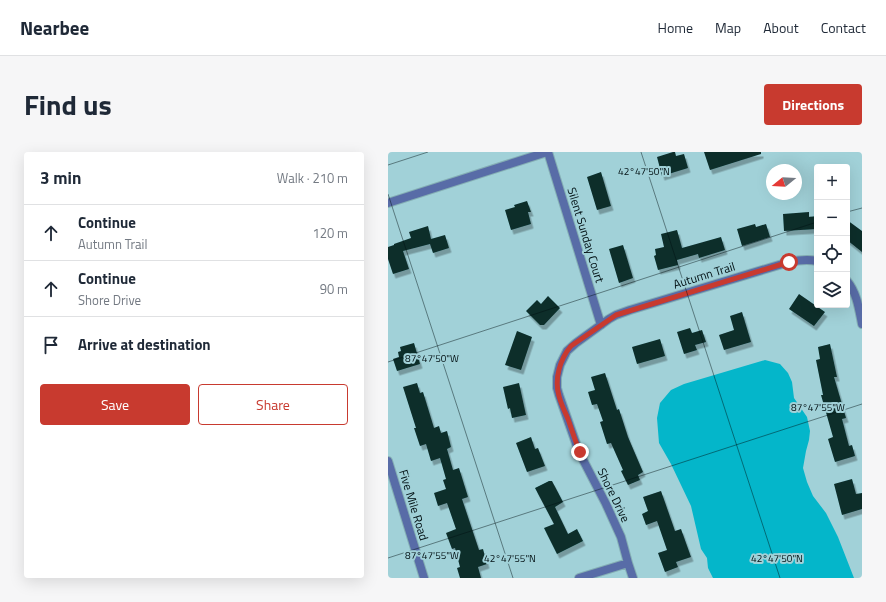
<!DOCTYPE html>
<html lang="en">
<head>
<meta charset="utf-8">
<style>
	:root { --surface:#fff; --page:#f6f6f7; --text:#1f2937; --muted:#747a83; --line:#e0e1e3; --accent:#c83a2f }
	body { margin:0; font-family:"Titillium Web",sans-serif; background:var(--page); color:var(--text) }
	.controls { position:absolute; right:12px; top:12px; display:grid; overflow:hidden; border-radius:4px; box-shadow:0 4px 16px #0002 }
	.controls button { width:36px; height:36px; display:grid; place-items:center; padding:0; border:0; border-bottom:1px solid var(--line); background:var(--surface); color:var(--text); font:20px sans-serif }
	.compass { position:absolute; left:378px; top:12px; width:36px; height:36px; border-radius:50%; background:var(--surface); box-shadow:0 4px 16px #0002; rotate:252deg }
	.stop { position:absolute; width:12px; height:12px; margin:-9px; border:3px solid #c83a2f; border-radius:50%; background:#fff }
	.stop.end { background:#c83a2f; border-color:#fff; box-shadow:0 1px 4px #0008 }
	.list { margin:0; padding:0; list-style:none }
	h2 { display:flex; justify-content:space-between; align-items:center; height:52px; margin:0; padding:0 16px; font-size:17px }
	h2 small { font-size:13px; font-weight:400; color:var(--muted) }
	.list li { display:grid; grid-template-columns:26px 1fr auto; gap:12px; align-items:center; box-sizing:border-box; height:56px; padding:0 16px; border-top:1px solid var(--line) }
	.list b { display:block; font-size:15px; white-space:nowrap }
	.list p { margin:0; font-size:13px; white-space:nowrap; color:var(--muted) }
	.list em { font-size:13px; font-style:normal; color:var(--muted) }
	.actions { display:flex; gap:8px; padding:12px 16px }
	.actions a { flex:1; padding:9px 0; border:1px solid var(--accent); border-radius:4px; text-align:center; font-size:14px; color:var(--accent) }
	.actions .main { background:var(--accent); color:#fff }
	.icon { flex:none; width:22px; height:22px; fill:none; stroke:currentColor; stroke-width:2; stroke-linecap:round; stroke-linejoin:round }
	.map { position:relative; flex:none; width:474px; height:426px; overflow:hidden; border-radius:4px }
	header { display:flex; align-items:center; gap:24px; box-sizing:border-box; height:56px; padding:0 20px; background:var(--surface); border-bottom:1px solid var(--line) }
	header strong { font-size:19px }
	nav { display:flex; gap:22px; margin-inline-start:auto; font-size:14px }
	.intro { display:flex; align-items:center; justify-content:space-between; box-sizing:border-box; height:96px; padding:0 24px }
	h1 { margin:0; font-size:28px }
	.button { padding:10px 18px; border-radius:4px; background:var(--accent); color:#fff; font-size:14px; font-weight:700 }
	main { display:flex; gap:24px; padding:0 24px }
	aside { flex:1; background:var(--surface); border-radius:4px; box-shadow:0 4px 16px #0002 }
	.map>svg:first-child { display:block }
</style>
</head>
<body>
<header>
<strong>Nearbee</strong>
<nav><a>Home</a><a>Map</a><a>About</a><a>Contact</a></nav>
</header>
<div class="intro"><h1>Find us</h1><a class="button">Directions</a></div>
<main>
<aside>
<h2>3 min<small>Walk · 210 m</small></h2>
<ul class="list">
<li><svg class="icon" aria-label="ahead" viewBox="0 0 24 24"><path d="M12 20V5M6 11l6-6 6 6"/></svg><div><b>Continue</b><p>Autumn Trail</p></div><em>120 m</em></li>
<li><svg class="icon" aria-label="ahead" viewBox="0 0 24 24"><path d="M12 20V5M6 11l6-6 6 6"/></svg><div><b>Continue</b><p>Shore Drive</p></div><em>90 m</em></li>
<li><svg class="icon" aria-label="arrive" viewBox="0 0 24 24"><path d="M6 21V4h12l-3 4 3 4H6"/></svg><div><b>Arrive at destination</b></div></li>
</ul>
<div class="actions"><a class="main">Save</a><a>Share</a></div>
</aside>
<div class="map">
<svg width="474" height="426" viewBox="0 0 474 426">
	<defs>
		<filter id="shadow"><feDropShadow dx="2.5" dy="4.5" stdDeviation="0" flood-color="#0004"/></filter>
	</defs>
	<rect width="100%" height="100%" fill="#a1d1d8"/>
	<path fill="#04b6ca" d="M 377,208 L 392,212 L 400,221 L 404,230 L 406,246 L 419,265 L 422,279 L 421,288 L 418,299 L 415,316 L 419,330 L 425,344 L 438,361 L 450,385 L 466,426 L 325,426 L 320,416 L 319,406 L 313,397 L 303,354 L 283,312 L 271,291 L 269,266 L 272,251 L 283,238 L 296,232 Z"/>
	<path fill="#092d2b" filter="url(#shadow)" d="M 285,0 L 287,0 L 288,4 L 296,2 L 300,16 L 274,24 L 269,5 Z
		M 316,0 L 373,0 L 373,2 L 322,18 Z
		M 213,20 L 223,54 L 209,58 L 199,25 Z
		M 139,49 L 143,60 L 140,60 L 143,72 L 123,78 L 117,58 L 127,55 L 126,53 Z
		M 421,60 L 421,65 L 429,64 L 429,77 L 396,79 L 395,62 Z
		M 459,68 L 474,79 L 474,100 L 459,88 Z
		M 367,72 L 368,75 L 378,72 L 382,85 L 354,94 L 349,77 Z
		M 40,74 L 43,87 L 57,83 L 61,96 L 45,101 L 42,92 L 15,99 L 21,117 L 5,122 L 0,107 L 0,95 L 6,93 L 6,92 L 23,86 L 21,80 Z
		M 289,78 L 294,96 L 333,85 L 337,98 L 311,106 L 310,102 L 289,108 L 290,113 L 270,118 L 266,104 L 268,103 L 267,97 L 276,95 L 273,82 Z
		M 235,93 L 245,126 L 231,131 L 221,97 Z
		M 411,142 L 437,160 L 426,174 L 401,157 Z
		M 160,144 L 172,156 L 156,173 L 152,173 L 138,159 L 149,148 L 153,152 Z
		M 354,160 L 363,190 L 336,198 L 331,183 L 346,178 L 342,164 Z
		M 302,176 L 304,181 L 314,178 L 318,190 L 307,193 L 309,198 L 296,202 L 289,180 Z
		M 129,179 L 144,185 L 133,218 L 117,213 Z
		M 272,187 L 277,204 L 249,212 L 244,195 Z
		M 26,191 L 32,212 L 9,219 L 5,207 L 11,205 L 10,200 L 13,199 L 12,195 Z
		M 442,192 L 449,225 L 446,225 L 458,266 L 454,267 L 461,294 L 464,293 L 467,304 L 447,310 L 440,287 L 445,285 L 433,243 L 435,243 L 428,208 L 432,207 L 430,195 Z
		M 217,221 L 229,258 L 231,257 L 240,285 L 255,320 L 250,323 L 252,328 L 240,333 L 233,319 L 235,318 L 223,291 L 219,292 L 212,270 L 215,269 L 209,252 L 204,253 L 200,240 L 207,238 L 203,225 Z
		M 29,231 L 32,241 L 35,240 L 46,276 L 51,274 L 53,281 L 59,279 L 63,295 L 59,297 L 65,318 L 71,316 L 80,345 L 74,347 L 91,398 L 95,397 L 99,412 L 90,415 L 93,426 L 72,426 L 69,416 L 72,415 L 67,396 L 64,397 L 58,381 L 68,377 L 59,351 L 50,354 L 46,341 L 58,337 L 55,328 L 58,327 L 52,306 L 43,309 L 38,292 L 32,294 L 26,276 L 28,276 L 15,235 Z
		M 131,231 L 138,263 L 124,266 L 122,256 L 120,257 L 115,235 Z
		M 143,285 L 147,297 L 150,296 L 157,314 L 139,320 L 128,291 Z
		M 464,327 L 468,342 L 474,341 L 474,357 L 454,363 L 446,332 Z
		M 161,329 L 164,329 L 175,350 L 167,355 L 180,382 L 189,377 L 195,389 L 169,402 L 156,376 L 166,372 L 147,336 Z
		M 273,339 L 287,379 L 293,377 L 303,405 L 288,410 L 290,415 L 277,420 L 270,401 L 279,398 L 269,369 L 258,373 L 254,362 L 260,359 L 255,345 Z"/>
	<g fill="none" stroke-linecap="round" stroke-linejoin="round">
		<g stroke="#84aeb4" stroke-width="10">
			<path id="street" d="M 160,0 L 213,173
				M 0,51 L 159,0
				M 459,129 C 469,141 471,157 474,172
				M 0,309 L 36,426
				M 191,426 L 240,411
				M 245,426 L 240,411 L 233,385 L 218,352 L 191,300 L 171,243 L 169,236 L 169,225 L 172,213 L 179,199 L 188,191 L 221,167 L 228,163 L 242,158 L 401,110 C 411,108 419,107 429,109"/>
		</g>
		<use href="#street" stroke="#586ca7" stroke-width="8"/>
	</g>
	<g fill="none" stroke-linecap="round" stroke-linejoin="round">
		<path stroke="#c83a2f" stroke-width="5" d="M 192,300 C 187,289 184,278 180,267 C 177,260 173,252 171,244 C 166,227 172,207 183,194 L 228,163 L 401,110"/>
	</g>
	<path fill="none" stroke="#010f12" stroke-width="1" stroke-opacity="0.45" d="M 253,0 L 392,426M 0,13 L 40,0M 0,42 L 125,426M 459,60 L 474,56M 0,210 L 429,70M 0,406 L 474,252"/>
	<g text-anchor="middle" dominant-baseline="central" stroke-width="4" stroke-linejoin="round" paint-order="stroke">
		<g font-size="12" fill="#010f12" stroke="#a1d1d8">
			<text transform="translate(198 83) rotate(73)">Silent Sunday Court</text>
			<text transform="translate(316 123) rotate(-17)">Autumn Trail</text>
			<text transform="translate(226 343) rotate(64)">Shore Drive</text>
			<text transform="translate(26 353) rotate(73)">Five Mile Road</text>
		</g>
	</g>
	<g font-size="10" text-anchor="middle" fill="#010f12" stroke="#a1d1d8" stroke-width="4" stroke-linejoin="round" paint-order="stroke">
		<text x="256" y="23">42°47'50"N</text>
		<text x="44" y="210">87°47'50"W</text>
		<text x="430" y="259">87°47'55"W</text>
		<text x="44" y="407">87°47'55"W</text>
		<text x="122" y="410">42°47'55"N</text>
		<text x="389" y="410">42°47'50"N</text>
	</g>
</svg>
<div class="controls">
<button>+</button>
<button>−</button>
<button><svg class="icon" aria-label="locate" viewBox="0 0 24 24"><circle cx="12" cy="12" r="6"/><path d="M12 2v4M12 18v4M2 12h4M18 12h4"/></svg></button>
<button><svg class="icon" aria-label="layers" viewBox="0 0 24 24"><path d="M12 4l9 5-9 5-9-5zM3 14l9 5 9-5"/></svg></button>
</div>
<svg class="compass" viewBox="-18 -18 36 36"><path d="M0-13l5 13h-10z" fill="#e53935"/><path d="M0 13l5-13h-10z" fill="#747a83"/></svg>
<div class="stop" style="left:401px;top:110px"></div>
<div class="stop end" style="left:192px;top:300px"></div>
</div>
</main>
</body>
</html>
